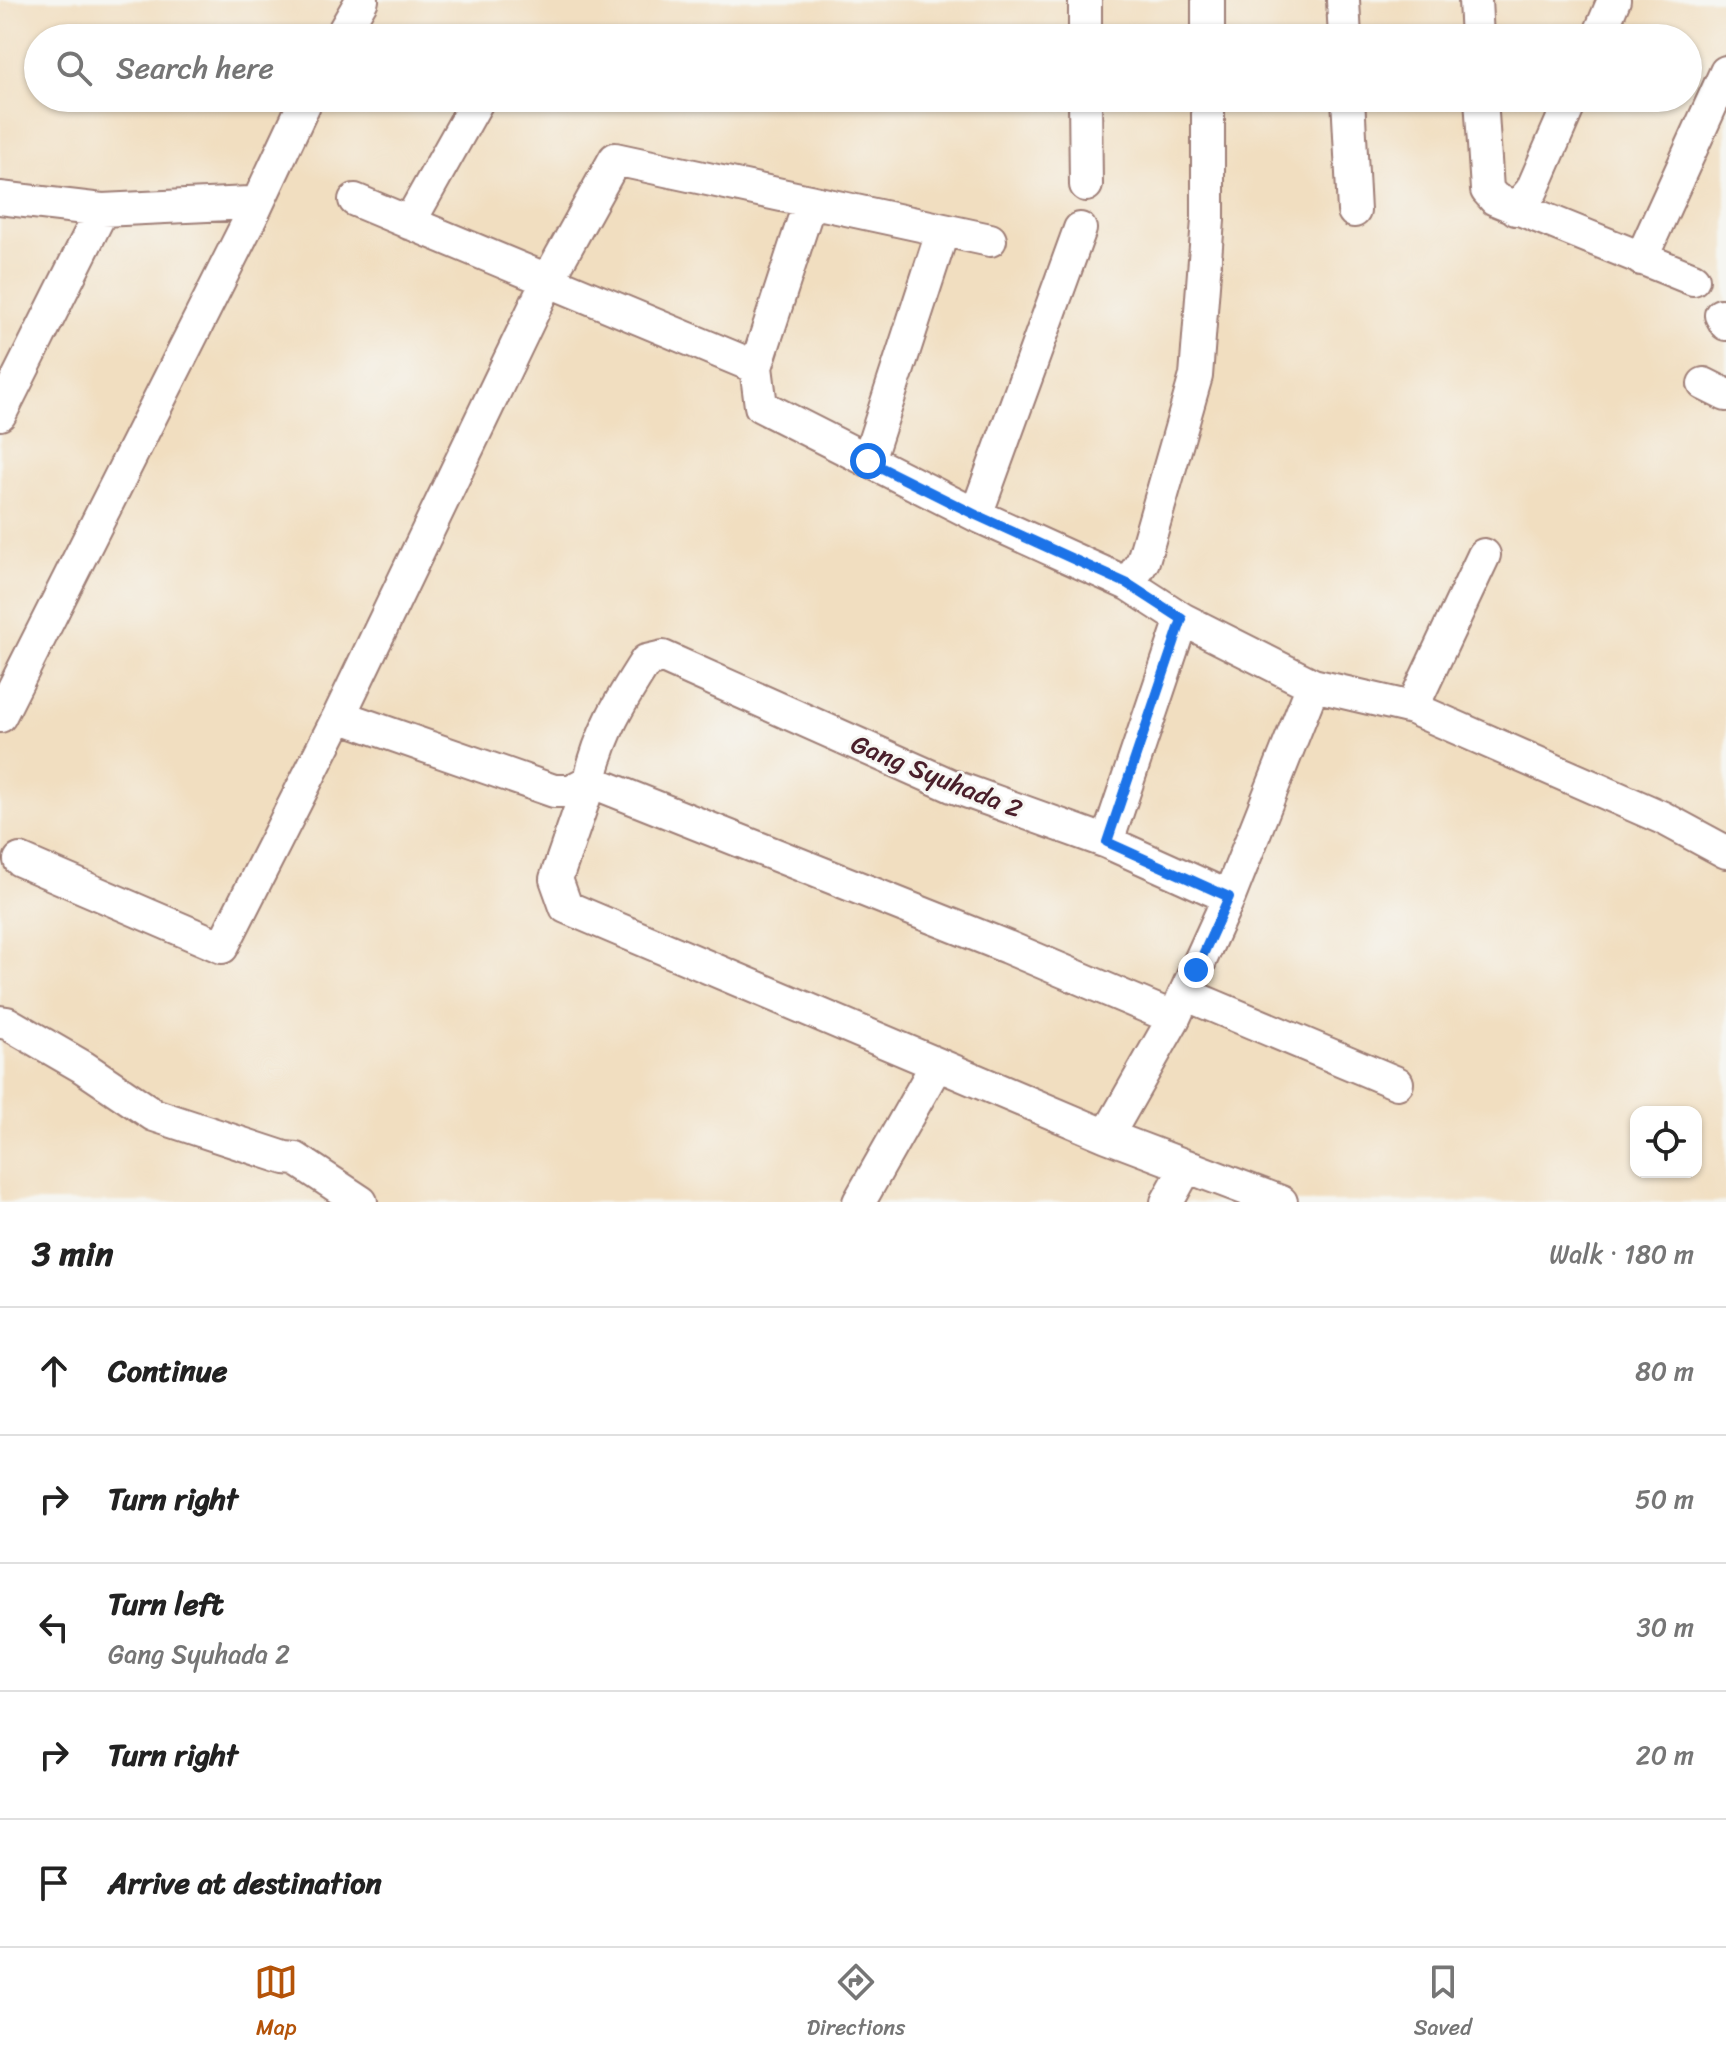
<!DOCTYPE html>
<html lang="en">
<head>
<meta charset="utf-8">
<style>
	:root { --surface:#fff; --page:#f6f6f6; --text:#222; --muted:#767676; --line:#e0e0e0; --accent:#b45309 }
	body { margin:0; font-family:Sriracha,sans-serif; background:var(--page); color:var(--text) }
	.controls { position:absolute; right:24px; bottom:24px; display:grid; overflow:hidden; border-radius:16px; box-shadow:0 2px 6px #0004 }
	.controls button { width:72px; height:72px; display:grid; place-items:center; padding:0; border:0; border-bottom:2px solid var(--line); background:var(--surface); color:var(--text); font:40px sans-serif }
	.stop { position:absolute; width:24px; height:24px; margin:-18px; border:6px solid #1a73e8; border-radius:50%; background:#fff }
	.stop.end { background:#1a73e8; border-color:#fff; box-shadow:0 2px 8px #0008 }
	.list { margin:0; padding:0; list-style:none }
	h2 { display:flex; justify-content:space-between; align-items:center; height:104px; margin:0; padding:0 32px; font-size:34px }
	h2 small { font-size:26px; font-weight:400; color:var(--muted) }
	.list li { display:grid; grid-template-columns:52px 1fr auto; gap:24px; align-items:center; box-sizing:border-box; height:128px; padding:0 32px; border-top:2px solid var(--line) }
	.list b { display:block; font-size:30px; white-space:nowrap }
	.list p { margin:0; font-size:26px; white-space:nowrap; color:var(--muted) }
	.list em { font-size:26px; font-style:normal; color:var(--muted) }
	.icon { flex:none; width:44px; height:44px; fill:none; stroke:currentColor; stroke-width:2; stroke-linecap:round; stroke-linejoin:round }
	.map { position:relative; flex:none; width:1726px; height:1202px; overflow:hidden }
	.search { position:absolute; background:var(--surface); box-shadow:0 2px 6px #0004; left:24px; right:24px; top:24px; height:88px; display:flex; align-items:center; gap:20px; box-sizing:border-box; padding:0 28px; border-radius:44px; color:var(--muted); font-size:30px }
	.sheet { height:744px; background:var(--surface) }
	nav { display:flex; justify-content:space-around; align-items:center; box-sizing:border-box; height:112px; border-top:2px solid var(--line); background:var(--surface); font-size:22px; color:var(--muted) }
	nav a { display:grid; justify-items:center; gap:4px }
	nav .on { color:var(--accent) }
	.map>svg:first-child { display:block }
</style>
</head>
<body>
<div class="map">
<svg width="1726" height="1202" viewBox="0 0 1726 1202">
	<rect width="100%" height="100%" fill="#f6f6f2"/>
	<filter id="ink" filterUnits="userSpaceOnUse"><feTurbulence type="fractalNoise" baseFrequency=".0125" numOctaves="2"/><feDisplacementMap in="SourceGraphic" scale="16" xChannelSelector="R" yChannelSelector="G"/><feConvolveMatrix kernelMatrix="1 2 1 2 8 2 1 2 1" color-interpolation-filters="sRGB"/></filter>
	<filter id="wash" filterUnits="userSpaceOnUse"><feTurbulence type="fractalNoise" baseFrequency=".006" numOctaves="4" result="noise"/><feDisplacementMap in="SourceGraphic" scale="32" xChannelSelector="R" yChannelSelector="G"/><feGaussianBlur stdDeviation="1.8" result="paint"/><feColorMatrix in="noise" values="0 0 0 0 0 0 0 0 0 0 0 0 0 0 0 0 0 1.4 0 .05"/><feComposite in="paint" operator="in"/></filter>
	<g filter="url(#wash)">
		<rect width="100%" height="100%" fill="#f1dec0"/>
	</g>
	<g filter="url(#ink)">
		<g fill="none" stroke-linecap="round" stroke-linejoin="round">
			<g stroke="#9e7e76" stroke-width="36">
				<path id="street" d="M 1085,0 L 1085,38
					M 1343,0 L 1345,38
					M 1475,0 L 1477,38
					M 340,38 L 362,0
					M 1208,38 L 1208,0
					M 1598,38 L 1614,0
					M 1085,98 L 1086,185
					M 1348,98 L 1354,211
					M 1481,98 L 1487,190 L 1495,199 L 1693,279
					M 0,198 L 102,210 L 249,203 L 253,205 L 254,211
					M 355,200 L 756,367 L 761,406 L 976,515 L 1128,584 L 1182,619 L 1313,685 L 1412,708 L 1663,818 L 1726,852
					M 1516,209 L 1532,190 L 1572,98
					M 409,223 L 479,98
					M 1641,259 L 1726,72
					M 1721,315 L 1726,324
					M 756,367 L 810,201
					M 1704,384 L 1726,395
					M 0,414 L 102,210
					M 868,461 L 943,230
					M 976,515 L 1080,229
					M 1128,584 L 1143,561 L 1196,376 L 1208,220 L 1208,98
					M 1412,708 L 1484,555
					M 0,716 L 254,211 L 307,98
					M 339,716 L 554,791 L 571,791 L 590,781 L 556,879 L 566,907 L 1107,1136 L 1174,1018 L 1229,897 L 1313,685
					M 1107,842 L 1182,619
					M 20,860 L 222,947 L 339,716 L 548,280 L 615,159 L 990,240
					M 1185,994 L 1397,1083
					M 1174,1018 L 1007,947 L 590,781 C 599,735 621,700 646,661 L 663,657 L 952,786 L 1107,842 L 1229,897
					M 0,1022 L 7,1023 L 83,1067 L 154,1115 L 285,1158 L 296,1159 L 361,1202
					M 1107,1136 L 1281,1202
					M 859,1202 L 937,1064
					M 1167,1202 L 1187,1166"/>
			</g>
			<use href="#street" stroke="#fff" stroke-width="32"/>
		</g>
	</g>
	<g fill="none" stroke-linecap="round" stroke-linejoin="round" filter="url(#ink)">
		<path stroke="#1a73e8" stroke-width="10" d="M 868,461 L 976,515 L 1128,584 L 1182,619 L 1107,842 L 1229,897 L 1196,970"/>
	</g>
	<g text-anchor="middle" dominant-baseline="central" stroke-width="6" stroke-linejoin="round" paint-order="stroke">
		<g font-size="26" fill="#4a1f2b" stroke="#f6f6f2">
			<text transform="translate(937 776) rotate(22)">Gang Syuhada 2</text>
		</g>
	</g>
</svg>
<div class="controls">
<button><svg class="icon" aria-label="locate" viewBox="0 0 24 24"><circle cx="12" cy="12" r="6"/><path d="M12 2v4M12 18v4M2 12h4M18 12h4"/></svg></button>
</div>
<div class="stop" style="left:868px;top:461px"></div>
<div class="stop end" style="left:1196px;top:970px"></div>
<div class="search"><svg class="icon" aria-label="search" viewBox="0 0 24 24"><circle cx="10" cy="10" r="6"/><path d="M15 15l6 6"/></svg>Search here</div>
</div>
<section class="sheet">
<h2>3 min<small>Walk · 180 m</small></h2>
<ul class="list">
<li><svg class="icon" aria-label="ahead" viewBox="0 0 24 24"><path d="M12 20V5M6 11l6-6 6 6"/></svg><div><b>Continue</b></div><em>80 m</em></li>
<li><svg class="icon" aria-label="right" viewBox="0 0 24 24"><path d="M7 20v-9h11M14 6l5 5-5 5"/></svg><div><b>Turn right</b></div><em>50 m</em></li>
<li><svg class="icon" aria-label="left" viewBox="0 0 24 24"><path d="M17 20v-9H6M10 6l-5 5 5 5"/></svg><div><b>Turn left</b><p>Gang Syuhada 2</p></div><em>30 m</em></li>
<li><svg class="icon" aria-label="right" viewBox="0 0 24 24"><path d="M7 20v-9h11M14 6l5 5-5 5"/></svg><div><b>Turn right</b></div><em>20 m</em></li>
<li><svg class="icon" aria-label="arrive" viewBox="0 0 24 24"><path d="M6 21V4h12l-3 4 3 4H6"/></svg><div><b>Arrive at destination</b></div></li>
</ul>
</section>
<nav>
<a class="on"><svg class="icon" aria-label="map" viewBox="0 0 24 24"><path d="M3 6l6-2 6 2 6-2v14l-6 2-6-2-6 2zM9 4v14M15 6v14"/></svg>Map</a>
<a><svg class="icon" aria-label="directions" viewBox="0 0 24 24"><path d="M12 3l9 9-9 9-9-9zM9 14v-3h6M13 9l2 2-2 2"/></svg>Directions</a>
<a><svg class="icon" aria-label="saved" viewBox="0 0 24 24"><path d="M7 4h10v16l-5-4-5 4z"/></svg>Saved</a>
</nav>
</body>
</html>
